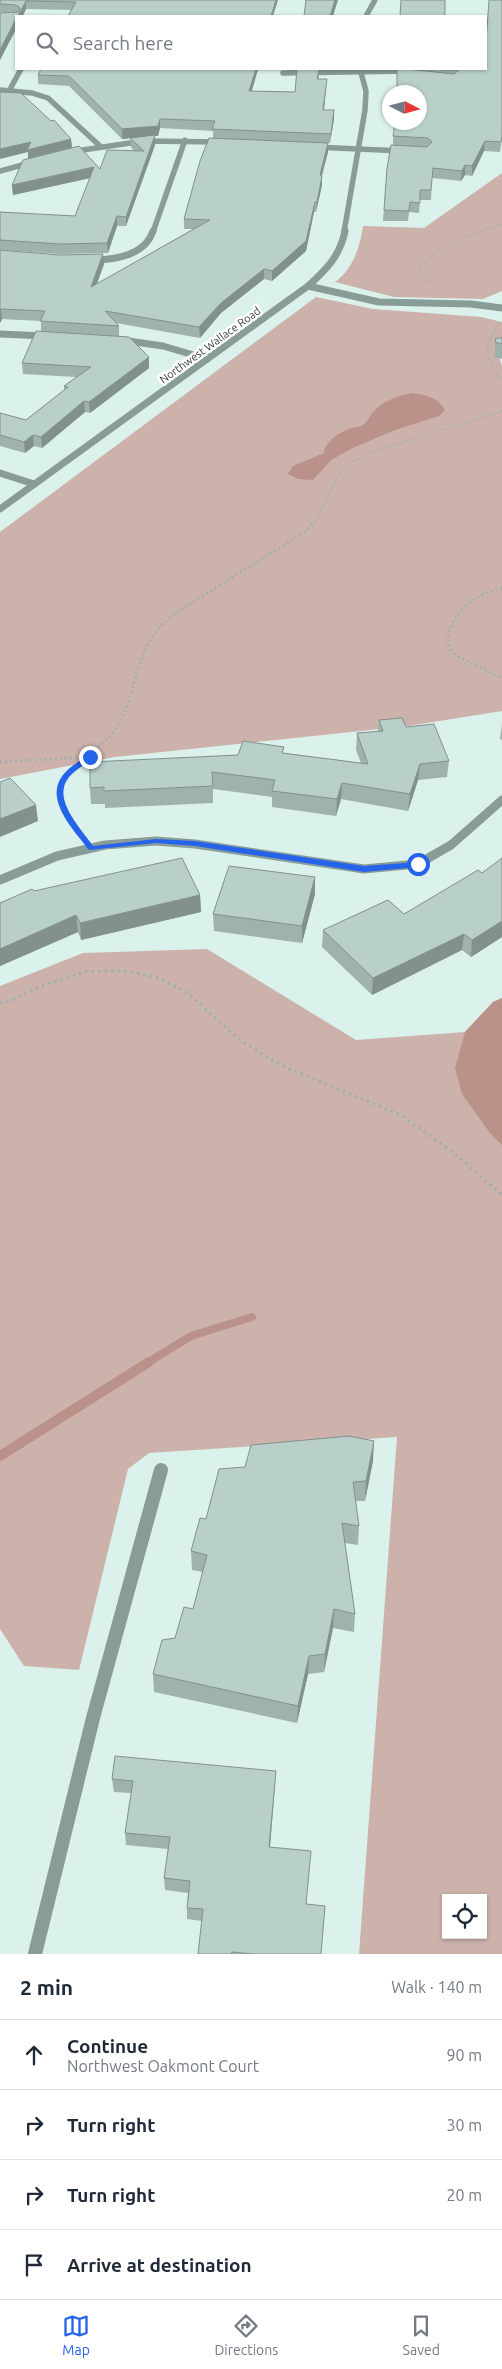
<!DOCTYPE html>
<html lang="en">
<head>
<meta charset="utf-8">
<style>
	:root { --surface:#fff; --page:#f2f2f3; --text:#1f2937; --muted:#747a83; --line:#e0e1e3; --accent:#2563eb }
	body { margin:0; font-family:Ubuntu,sans-serif; background:var(--page); color:var(--text) }
	.controls { position:absolute; right:15px; bottom:15px; display:grid; overflow:hidden; border-radius:0px; box-shadow:0 1px 4px #0004 }
	.controls button { width:45px; height:45px; display:grid; place-items:center; padding:0; border:0; border-bottom:1px solid var(--line); background:var(--surface); color:var(--text); font:25px sans-serif }
	.compass { position:absolute; left:382px; top:85px; width:45px; height:45px; border-radius:50%; background:var(--surface); box-shadow:0 1px 4px #0004; rotate:96deg }
	.stop { position:absolute; width:15px; height:15px; margin:-11px; border:4px solid #2563eb; border-radius:50%; background:#fff }
	.stop.end { background:#2563eb; border-color:#fff; box-shadow:0 1px 5px #0008 }
	.list { margin:0; padding:0; list-style:none }
	h2 { display:flex; justify-content:space-between; align-items:center; height:65px; margin:0; padding:0 20px; font-size:21px }
	h2 small { font-size:16px; font-weight:400; color:var(--muted) }
	.list li { display:grid; grid-template-columns:32px 1fr auto; gap:15px; align-items:center; box-sizing:border-box; height:70px; padding:0 20px; border-top:1px solid var(--line) }
	.list b { display:block; font-size:19px; white-space:nowrap }
	.list p { margin:0; font-size:16px; white-space:nowrap; color:var(--muted) }
	.list em { font-size:16px; font-style:normal; color:var(--muted) }
	.icon { flex:none; width:28px; height:28px; fill:none; stroke:currentColor; stroke-width:2; stroke-linecap:round; stroke-linejoin:round }
	.map { position:relative; flex:none; width:502px; height:1954px; overflow:hidden }
	.search { position:absolute; background:var(--surface); box-shadow:0 1px 4px #0004; left:15px; right:15px; top:15px; height:55px; display:flex; align-items:center; gap:12px; box-sizing:border-box; padding:0 18px; border-radius:0px; color:var(--muted); font-size:19px }
	.sheet { height:345px; background:var(--surface) }
	nav { display:flex; justify-content:space-around; align-items:center; box-sizing:border-box; height:70px; border-top:1px solid var(--line); background:var(--surface); font-size:14px; color:var(--muted) }
	nav a { display:grid; justify-items:center; gap:2px }
	nav .on { color:var(--accent) }
	.map>svg:first-child { display:block }
</style>
</head>
<body>
<div class="map">
<svg width="502" height="1954" viewBox="0 0 502 1954">
	<rect width="100%" height="100%" fill="#dbf1ec"/>
	<path fill="#cdb1ab" fill-rule="evenodd" d="M 502,173 L 502,291 L 483,299 L 394,297 L 335,282 C 353,269 360,247 363,226 L 424,228 Z
		M 316,297 L 373,309 L 481,317 L 502,322 L 502,338 L 496,348 L 502,366 L 502,711 L 408,726 L 115,757 L 0,779 L 0,532 Z
		M 207,949 L 356,1040 L 465,1032 L 493,1002 L 502,998 L 502,1954 L 359,1954 L 397,1437 L 149,1453 L 128,1469 L 79,1670 L 24,1666 L 0,1629 L 0,986 L 83,953 ZM 446,1898 L 483,1898 L 483,1935 L 446,1935 Z"/>
	<path fill="#bb9289" d="M 412,393 C 425,395 438,397 445,410 L 439,416 L 395,430 L 355,447 L 331,460 L 313,480 L 298,479 L 288,474 L 293,466 L 324,453 C 325,441 341,431 352,428 C 355,427 360,427 363,425 C 367,422 370,416 373,412 C 383,401 397,396 412,393 Z
		M 502,998 L 502,1145 L 490,1133 L 462,1094 L 455,1068 L 465,1032 L 493,1002 Z"/>
	<g fill="none" stroke-linecap="round" stroke-linejoin="round">
		<path stroke="#bb9289" stroke-width="8" d="M 147,1363 L 191,1336 L 252,1317"/>
		<path stroke="#bb9289" stroke-width="10" d="M 0,1456 L 149,1362"/>
		<path stroke="#a0b1ad" stroke-width="2" stroke-dasharray="1 2" stroke-linecap="butt" d="M 436,285 L 422,277 L 418,269 C 438,245 473,234 502,224
			M 499,323 C 483,347 483,357 502,379
			M 311,525 L 316,521 L 337,477 L 350,463 L 373,452 L 502,411"/>
		<path stroke="#a0b1ad" stroke-width="2.5" stroke-dasharray="2 3" stroke-linecap="butt" d="M 502,588 C 491,591 479,595 469,603 C 455,614 437,642 457,656 L 502,678
			M 0,762 L 89,757
			M 80,832 C 75,825 69,818 64,811 C 45,777 101,753 116,728 C 134,700 134,665 152,637 C 164,617 195,601 214,589 C 244,570 274,551 304,532 L 313,524"/>
		<path stroke="#a0b1ad" stroke-width="3" stroke-dasharray="2.5 4" stroke-linecap="butt" d="M 0,1003 L 10,1001 L 46,984 L 88,971 L 128,971 L 158,978 L 188,993 L 237,1038 L 280,1065 L 401,1115 L 455,1154 L 502,1195"/>
		<path stroke="#899d98" stroke-width="14" d="M 35,1954 L 93,1718 L 161,1470"/>
		<path stroke="#899d98" stroke-width="5.5" d="M 283,73 L 409,71
			M 0,90 L 32,93 L 48,98 L 100,146
			M 9,91 L 21,69
			M 358,149 L 404,151
			M 153,232 L 185,140"/>
		<path stroke="#899d98" stroke-width="7" d="M 90,260 C 113,260 145,256 153,231
			M 308,286 L 379,302 L 471,304 L 502,308
			M 0,334 L 46,336
			M 121,340 L 163,346 L 207,359
			M 0,473 L 34,484"/>
		<path stroke="#899d98" stroke-width="9" d="M 0,880 L 57,856 L 105,845 L 156,841 L 195,844 L 364,869 L 418,864 L 451,845 L 502,800"/>
		<path stroke="#899d98" stroke-width="5.5" d="M 366,16 L 375,0
			M 315,147 L 358,149
			M 69,152 L 144,141 L 220,142
			M 0,171 L 33,162
			M 344,232 L 365,110 L 366,91 L 360,69"/>
		<path stroke="#899d98" stroke-width="7" d="M 0,509 L 308,286 C 326,270 340,256 345,231"/>
	</g>
	<path fill="#9fb2ae" d="M 0,0 L 278,0 L 71,10 L 26,9 L 16,19 L 16,29 L 0,60 L 0,13 L 6,13 L 0,12 Z
		M 502,0 L 502,139 L 500,152 L 484,151 L 472,176 L 465,175 L 461,181 L 432,178 L 431,200 L 420,200 L 419,213 L 409,212 L 408,221 L 383,221 L 387,168 L 393,146 L 393,136 L 420,92 L 397,92 L 397,69 L 486,69 Z
		M 258,69 L 252,91 L 295,92 L 319,69 L 319,79 L 326,88 L 324,110 L 334,110 L 334,119 L 330,143 L 328,143 L 328,152 L 322,176 L 322,185 L 316,212 L 314,212 L 306,251 L 272,281 L 264,279 L 221,313 L 200,338 L 116,323 L 119,326 L 119,336 L 149,357 L 149,368 L 90,413 L 85,412 L 42,448 L 34,446 L 25,453 L 0,446 L 0,413 L 26,420 L 64,390 L 64,386 L 76,377 L 23,374 L 22,363 L 41,331 L 41,321 L 2,319 L 0,323 L 0,250 L 104,264 L 97,284 L 193,229 L 184,229 L 184,219 L 213,138 L 213,131 L 160,128 L 158,136 L 155,136 L 155,145 L 126,226 L 117,226 L 108,253 L 61,254 L 0,250 L 0,212 L 75,216 L 90,178 L 13,195 L 12,185 L 28,159 L 28,152 L 51,121 L 71,139 L 72,148 L 100,169 L 134,151 L 131,147 L 130,138 L 122,139 L 69,86 L 38,84 L 38,75 Z
		M 496,338 L 502,338 L 502,359 L 494,357 Z
		M 379,720 L 406,727 L 449,761 L 447,777 L 418,780 L 408,811 L 341,799 L 336,816 L 272,807 L 272,797 L 213,789 L 213,803 L 105,808 L 105,804 L 91,804 L 90,788 L 284,753 L 361,763 L 356,750 L 357,733 L 378,731 Z
		M 502,723 L 502,740 L 500,739 Z
		M 502,858 L 502,937 L 471,957 L 462,950 L 372,995 L 322,947 L 323,930 L 404,914 L 482,873 Z
		M 315,877 L 315,894 L 302,943 L 214,931 L 213,914 Z
		M 34,891 L 200,895 L 201,912 L 81,940 L 78,932 L 0,966 L 0,903 Z
		M 373,1461 L 365,1501 L 355,1501 L 359,1526 L 358,1545 L 345,1543 L 355,1614 L 354,1632 L 333,1628 L 324,1672 L 308,1674 L 297,1723 L 154,1692 L 153,1674 L 193,1609 L 203,1572 L 192,1570 L 191,1551 L 206,1519 Z
		M 112,1779 L 275,1784 L 270,1847 L 307,1904 L 321,1954 L 198,1954 L 202,1921 L 187,1919 L 187,1908 L 188,1893 L 165,1890 L 164,1878 L 168,1849 L 126,1845 L 125,1833 L 131,1793 L 114,1792 Z"/>
	<path fill="#82918d" d="M 276,0 L 278,0 L 273,16 L 271,16 Z
		M 335,0 L 338,0 L 333,16 L 330,16 Z
		M 26,1 L 26,9 L 23,16 L 18,16 Z
		M 16,19 L 16,29 L 0,60 L 0,50 Z
		M 256,69 L 258,69 L 249,100 L 249,91 Z
		M 327,79 L 326,88 L 323,119 L 323,110 Z
		M 334,110 L 334,119 L 330,143 L 331,134 Z
		M 160,119 L 160,128 L 158,136 L 155,136 L 155,145 L 126,226 L 126,217 L 155,136 L 122,139 L 122,129 Z
		M 71,139 L 72,148 L 28,159 L 28,152 L 0,159 L 0,149 L 31,142 Z
		M 485,141 L 484,151 L 472,176 L 472,166 Z
		M 328,143 L 328,152 L 319,185 L 320,175 Z
		M 465,165 L 465,175 L 461,181 L 462,171 Z
		M 94,167 L 95,177 L 13,195 L 12,185 Z
		M 322,176 L 322,185 L 316,212 L 317,202 Z
		M 315,202 L 314,212 L 306,251 L 272,281 L 272,271 Z
		M 117,216 L 117,226 L 108,253 L 107,243 Z
		M 103,254 L 104,264 L 92,297 L 91,287 Z
		M 264,269 L 264,279 L 221,313 L 200,338 L 199,327 L 221,303 Z
		M 1,309 L 2,319 L 0,323 L 0,311 Z
		M 149,357 L 149,368 L 90,413 L 89,402 Z
		M 84,401 L 85,412 L 42,448 L 41,437 Z
		M 33,435 L 34,446 L 25,453 L 24,442 Z
		M 420,764 L 418,780 L 408,811 L 410,794 Z
		M 342,783 L 341,799 L 336,816 L 337,799 Z
		M 36,805 L 38,821 L 0,837 L 0,819 Z
		M 315,877 L 315,894 L 302,943 L 302,926 Z
		M 200,895 L 201,912 L 81,940 L 80,923 Z
		M 76,915 L 78,932 L 0,966 L 0,949 Z
		M 502,921 L 502,937 L 471,957 L 472,940 Z
		M 464,934 L 462,950 L 372,995 L 373,978 Z
		M 374,1441 L 373,1461 L 365,1501 L 366,1481 Z
		M 334,1609 L 333,1628 L 324,1672 L 325,1654 Z
		M 309,1656 L 308,1674 L 297,1723 L 298,1706 Z
		M 276,1771 L 275,1784 L 269,1859 L 269,1847 Z"/>
	<path fill="#b9cfca" stroke="#82918d" d="M 0,0 L 276,0 L 271,16 L 68,16 L 76,2 L 26,1 L 18,16 L 16,16 L 16,19 L 0,50 L 0,13 L 19,12 L 20,8 L 16,5 L 0,4 Z
		M 306,0 L 335,0 L 330,16 L 304,16 Z
		M 401,0 L 445,0 L 445,16 L 400,16 Z
		M 489,0 L 502,0 L 502,135 L 501,142 L 485,141 L 472,166 L 465,165 L 462,171 L 433,168 L 431,190 L 420,190 L 420,203 L 410,202 L 409,211 L 384,210 L 387,168 L 391,145 L 427,147 L 432,142 L 428,138 L 393,136 L 395,122 L 420,122 L 420,92 L 397,92 L 397,69 L 406,69 L 454,74 L 459,70 L 458,69 L 486,69 L 486,43 Z
		M 41,69 L 256,69 L 249,91 L 295,92 L 297,69 L 319,69 L 317,79 L 327,79 L 323,110 L 334,110 L 331,134 L 212,129 L 215,121 L 160,119 L 158,126 L 122,129 L 69,76 L 38,75 Z
		M 0,92 L 21,93 L 51,121 L 54,120 L 71,139 L 27,150 L 31,142 L 0,149 Z
		M 155,135 L 126,217 L 117,216 L 107,243 L 60,244 L 0,240 L 0,212 L 75,216 L 94,167 L 12,185 L 23,160 L 79,146 L 100,169 L 107,150 L 144,151 L 130,138 Z
		M 209,138 L 328,143 L 320,175 L 322,176 L 317,202 L 315,202 L 306,241 L 272,271 L 264,269 L 221,303 L 199,327 L 105,311 L 119,326 L 40,321 L 45,311 L 1,309 L 0,311 L 0,250 L 60,255 L 103,254 L 91,287 L 210,220 L 184,219 L 200,161 Z
		M 36,331 L 129,337 L 149,357 L 89,402 L 84,401 L 41,437 L 33,435 L 24,442 L 0,435 L 0,413 L 26,420 L 68,387 L 64,386 L 91,367 L 22,363 Z
		M 496,338 L 502,338 L 502,344 L 495,342 Z
		M 402,718 L 406,727 L 434,724 L 449,761 L 420,764 L 410,794 L 342,783 L 337,799 L 272,791 L 275,780 L 212,772 L 213,786 L 104,791 L 104,787 L 90,788 L 90,762 L 238,755 L 243,741 L 284,747 L 282,753 L 368,764 L 357,733 L 383,731 L 379,720 Z
		M 10,778 L 36,805 L 0,819 L 0,782 Z
		M 182,858 L 200,895 L 80,923 L 76,915 L 0,949 L 0,903 L 32,889 L 34,891 Z
		M 502,858 L 502,921 L 472,940 L 464,934 L 373,978 L 323,930 L 388,900 L 404,914 L 478,870 L 482,873 Z
		M 229,866 L 315,877 L 302,926 L 213,914 Z
		M 349,1436 L 374,1441 L 366,1481 L 353,1482 L 359,1526 L 342,1523 L 355,1614 L 334,1609 L 325,1654 L 309,1656 L 298,1706 L 153,1674 L 162,1640 L 175,1638 L 184,1607 L 193,1609 L 207,1555 L 191,1551 L 200,1518 L 206,1519 L 219,1469 L 245,1467 L 251,1445 Z
		M 115,1756 L 276,1771 L 269,1847 L 311,1851 L 306,1904 L 325,1906 L 321,1954 L 254,1954 L 232,1952 L 231,1954 L 198,1954 L 203,1909 L 187,1908 L 190,1881 L 164,1878 L 170,1837 L 125,1833 L 133,1781 L 112,1779 Z"/>
	<path fill="#2563eb" d="M 87,755 L 93,757 C 87,764 76,769 69,777 C 51,799 81,828 93,846 L 156,839 L 195,841 L 364,866 L 418,862 L 422,864 L 418,867 L 364,872 L 195,846 L 156,843 L 89,850 C 75,831 43,800 63,775 C 69,767 80,761 87,755 Z"/>
	<g text-anchor="middle" dominant-baseline="central" stroke-width="5" stroke-linejoin="round" paint-order="stroke">
		<g font-size="11" fill="#343d3b" stroke="#fff">
			<text transform="translate(210 345) rotate(-36)">Northwest Wallace Road</text>
		</g>
	</g>
</svg>
<div class="controls">
<button><svg class="icon" aria-label="locate" viewBox="0 0 24 24"><circle cx="12" cy="12" r="6"/><path d="M12 2v4M12 18v4M2 12h4M18 12h4"/></svg></button>
</div>
<svg class="compass" viewBox="-18 -18 36 36"><path d="M0-13l5 13h-10z" fill="#e53935"/><path d="M0 13l5-13h-10z" fill="#747a83"/></svg>
<div class="stop" style="left:418px;top:864px"></div>
<div class="stop end" style="left:90px;top:757px"></div>
<div class="search"><svg class="icon" aria-label="search" viewBox="0 0 24 24"><circle cx="10" cy="10" r="6"/><path d="M15 15l6 6"/></svg>Search here</div>
</div>
<section class="sheet">
<h2>2 min<small>Walk · 140 m</small></h2>
<ul class="list">
<li><svg class="icon" aria-label="ahead" viewBox="0 0 24 24"><path d="M12 20V5M6 11l6-6 6 6"/></svg><div><b>Continue</b><p>Northwest Oakmont Court</p></div><em>90 m</em></li>
<li><svg class="icon" aria-label="right" viewBox="0 0 24 24"><path d="M7 20v-9h11M14 6l5 5-5 5"/></svg><div><b>Turn right</b></div><em>30 m</em></li>
<li><svg class="icon" aria-label="right" viewBox="0 0 24 24"><path d="M7 20v-9h11M14 6l5 5-5 5"/></svg><div><b>Turn right</b></div><em>20 m</em></li>
<li><svg class="icon" aria-label="arrive" viewBox="0 0 24 24"><path d="M6 21V4h12l-3 4 3 4H6"/></svg><div><b>Arrive at destination</b></div></li>
</ul>
</section>
<nav>
<a class="on"><svg class="icon" aria-label="map" viewBox="0 0 24 24"><path d="M3 6l6-2 6 2 6-2v14l-6 2-6-2-6 2zM9 4v14M15 6v14"/></svg>Map</a>
<a><svg class="icon" aria-label="directions" viewBox="0 0 24 24"><path d="M12 3l9 9-9 9-9-9zM9 14v-3h6M13 9l2 2-2 2"/></svg>Directions</a>
<a><svg class="icon" aria-label="saved" viewBox="0 0 24 24"><path d="M7 4h10v16l-5-4-5 4z"/></svg>Saved</a>
</nav>
</body>
</html>
